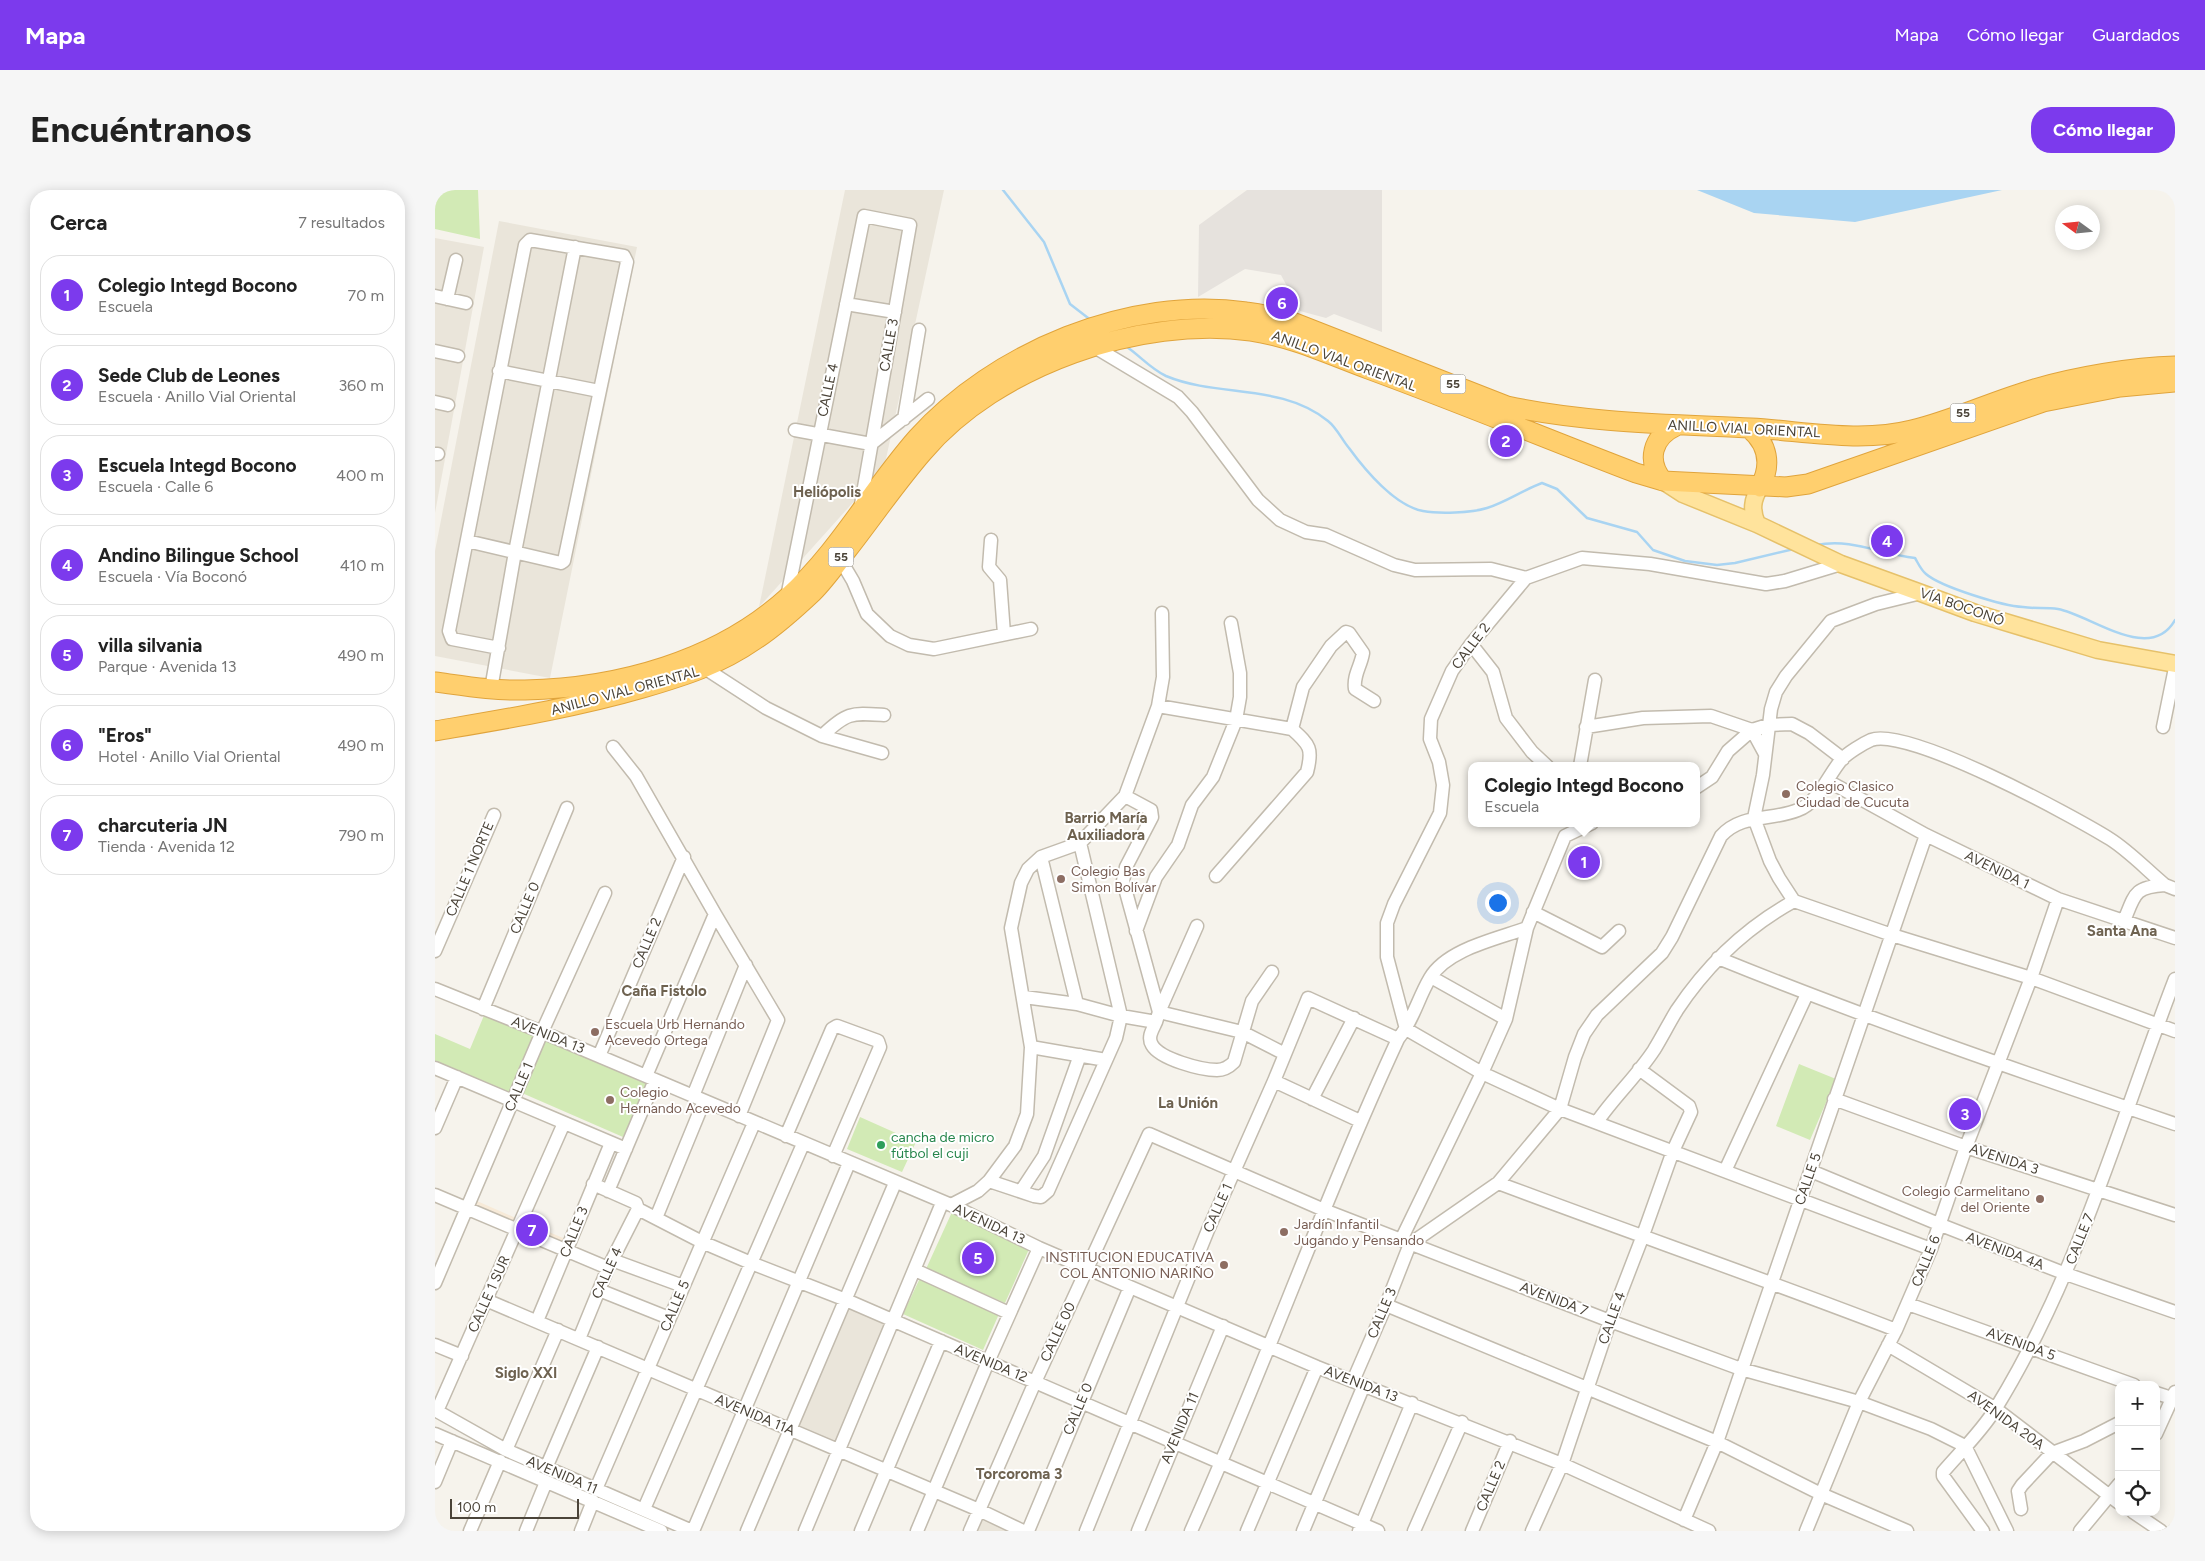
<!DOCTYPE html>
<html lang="es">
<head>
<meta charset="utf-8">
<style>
	:root { --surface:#fff; --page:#f6f6f6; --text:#222; --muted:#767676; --line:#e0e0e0; --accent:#7c3aed }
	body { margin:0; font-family:Figtree,sans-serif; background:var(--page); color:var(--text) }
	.controls { position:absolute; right:15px; bottom:15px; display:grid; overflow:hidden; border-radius:10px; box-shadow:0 2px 12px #0003 }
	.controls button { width:45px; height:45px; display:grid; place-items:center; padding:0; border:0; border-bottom:1px solid var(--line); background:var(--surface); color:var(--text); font:25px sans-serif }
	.compass { position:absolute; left:1620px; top:15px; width:45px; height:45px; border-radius:50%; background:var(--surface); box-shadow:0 2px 12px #0003; rotate:285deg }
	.scale { position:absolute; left:15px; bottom:12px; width:129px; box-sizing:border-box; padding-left:5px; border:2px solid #4b4439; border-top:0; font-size:14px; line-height:18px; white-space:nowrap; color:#4b4439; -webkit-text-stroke:4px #fff; paint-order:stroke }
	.you { position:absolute; left:1062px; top:712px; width:18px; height:18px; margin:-12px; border:4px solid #fff; border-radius:50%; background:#1a73e8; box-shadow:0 0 0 8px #1a73e833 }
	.badge { display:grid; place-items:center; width:32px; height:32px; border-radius:50%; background:var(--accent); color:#fff; font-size:16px; font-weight:700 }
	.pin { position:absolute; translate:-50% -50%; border:2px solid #fff; box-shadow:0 1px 5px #0006 }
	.popup { position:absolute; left:1033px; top:572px; width:232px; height:65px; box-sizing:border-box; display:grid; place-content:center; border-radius:10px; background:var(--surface); filter:drop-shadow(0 1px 4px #0005); font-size:16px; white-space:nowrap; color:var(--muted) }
	.popup b { font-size:19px; color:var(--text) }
	.popup::after { content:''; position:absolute; left:50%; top:100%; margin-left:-10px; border:10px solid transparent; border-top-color:var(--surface) }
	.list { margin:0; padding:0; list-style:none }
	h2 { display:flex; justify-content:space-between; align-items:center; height:65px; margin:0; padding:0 20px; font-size:21px }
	h2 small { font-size:16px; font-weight:400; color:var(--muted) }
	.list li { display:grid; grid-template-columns:32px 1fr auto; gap:15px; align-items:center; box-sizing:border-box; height:80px; margin:0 10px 10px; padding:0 10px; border:1px solid var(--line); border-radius:20px }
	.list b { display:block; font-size:19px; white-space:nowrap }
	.list p { margin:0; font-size:16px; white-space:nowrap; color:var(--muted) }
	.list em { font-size:16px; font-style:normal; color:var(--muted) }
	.icon { flex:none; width:28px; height:28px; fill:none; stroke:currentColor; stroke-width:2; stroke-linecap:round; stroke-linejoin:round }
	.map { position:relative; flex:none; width:1740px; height:1341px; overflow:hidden; border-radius:20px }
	header { display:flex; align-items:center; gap:30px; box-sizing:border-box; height:70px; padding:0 25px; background:var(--accent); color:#fff }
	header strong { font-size:24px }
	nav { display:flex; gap:28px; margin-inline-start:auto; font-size:18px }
	.intro { display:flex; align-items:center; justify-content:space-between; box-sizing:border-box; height:120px; padding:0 30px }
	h1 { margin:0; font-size:35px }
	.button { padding:12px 22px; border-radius:20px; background:var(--accent); color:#fff; font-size:18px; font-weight:700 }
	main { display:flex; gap:30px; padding:0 30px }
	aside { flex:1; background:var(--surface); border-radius:20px; box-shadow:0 2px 12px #0003 }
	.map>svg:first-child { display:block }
</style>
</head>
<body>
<header>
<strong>Mapa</strong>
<nav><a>Mapa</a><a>Cómo llegar</a><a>Guardados</a></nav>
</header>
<div class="intro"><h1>Encuéntranos</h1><a class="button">Cómo llegar</a></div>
<main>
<aside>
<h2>Cerca<small>7 resultados</small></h2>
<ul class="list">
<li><span class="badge">1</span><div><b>Colegio Integd Bocono</b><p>Escuela</p></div><em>70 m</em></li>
<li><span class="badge">2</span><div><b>Sede Club de Leones</b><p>Escuela · Anillo Vial Oriental</p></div><em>360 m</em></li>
<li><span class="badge">3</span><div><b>Escuela Integd Bocono</b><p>Escuela · Calle 6</p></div><em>400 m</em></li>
<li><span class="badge">4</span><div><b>Andino Bilingue School</b><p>Escuela · Vía Boconó</p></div><em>410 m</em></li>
<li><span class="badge">5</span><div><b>villa silvania</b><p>Parque · Avenida 13</p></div><em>490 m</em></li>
<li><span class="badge">6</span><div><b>&quot;Eros&quot;</b><p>Hotel · Anillo Vial Oriental</p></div><em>490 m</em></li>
<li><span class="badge">7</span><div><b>charcuteria JN</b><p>Tienda · Avenida 12</p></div><em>790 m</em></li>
</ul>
</aside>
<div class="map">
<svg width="1740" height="1341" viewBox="0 0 1740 1341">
	<rect width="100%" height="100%" fill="#f6f3ec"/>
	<path fill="#eae5da" d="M 410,0 L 509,0 L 449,278 L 324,417 Z
		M 64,31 L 202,57 L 115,488 L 0,466 L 0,361 Z
		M 0,48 L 49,57 L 0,323 Z
		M 412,1113 L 455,1131 L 403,1259 L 358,1239 Z
		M 549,1326 L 582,1341 L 543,1341 Z"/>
	<path fill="#f7ead8" d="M 42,1011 L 83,1029 L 79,1038 L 38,1020 Z
		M 93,1033 L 135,1051 L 131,1060 L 89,1042 Z"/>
	<path fill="#e6e2dd" d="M 812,0 L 947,0 L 947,142 L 899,124 L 891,128 L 865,121 L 846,85 L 810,79 L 763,107 L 764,35 Z"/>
	<path fill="#d2eab5" d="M 0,0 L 43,0 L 45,49 L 0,39 Z
		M 50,823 L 102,845 L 77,905 L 0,873 L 0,844 L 35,859 Z
		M 111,847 L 215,889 L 188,947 L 87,903 Z
		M 1364,874 L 1401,889 L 1375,950 L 1341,936 Z
		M 425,927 L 481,952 L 467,982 L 412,959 Z
		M 517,1022 L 595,1057 L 570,1113 L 491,1079 Z
		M 485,1088 L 564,1124 L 548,1160 L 468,1124 Z"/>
	<path fill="#a9d4f2" d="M 1262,0 L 1567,0 L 1420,32 L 1319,23 Z"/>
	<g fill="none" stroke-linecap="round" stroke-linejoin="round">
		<path stroke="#a9d4f2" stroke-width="2.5" d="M 568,0 L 609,52 L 635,114 L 657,131
			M 692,157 C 705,166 716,179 731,186 C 784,208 846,193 893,231 C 902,238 907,250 914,258 C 930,280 960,316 988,321 C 1004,324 1036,323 1052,318 C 1071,312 1088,300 1107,293 L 1122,299 L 1152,328 L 1202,342 L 1218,360 L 1250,371 L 1282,375 L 1300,373 L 1359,359
			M 1381,355 C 1418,348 1444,364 1480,368 C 1483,373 1486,380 1491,384 C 1506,397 1568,416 1588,417 C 1599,419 1611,417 1623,419 C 1656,425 1715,474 1740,430"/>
		<g stroke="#c2bbae" stroke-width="15">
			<path id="minor" d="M 0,106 L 31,113
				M 12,109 L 21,70
				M 411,114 L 460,122
				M 658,156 L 743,207 L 757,222 L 823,310 L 845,330 L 871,342 L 891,345 L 959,375 L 980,380 L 1056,379 L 1091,388
				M 0,161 L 23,166
				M 64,181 L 164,201
				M 0,212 L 13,215
				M 469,229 L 484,140
				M 360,240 L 436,254 L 493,209
				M 0,264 L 3,264
				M 556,350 L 554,377 L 565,390 L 569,444
				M 32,351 L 126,373 L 129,371 L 192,72 L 189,66 L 95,50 L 90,55 L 14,441 L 17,449 L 64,458
				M 405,369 L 418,391 L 432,424 L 455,446 L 474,455 L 499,459 L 596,439
				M 1406,374 L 1350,391 L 1331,394 L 1215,374 L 1147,368 L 1091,388 L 1036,454 L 1017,481 L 996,529 L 995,549 L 1004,572 L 1008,595 L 1005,623 L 959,714 L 952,733 L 952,767 L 971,839 L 1047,883 L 1125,919 L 1496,1059
				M 1486,403 L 1441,414 L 1396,431 L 1351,486 L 1341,502 L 1336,519 L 1328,585 L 1319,628 L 1335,671 L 1344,688 L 1359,711 L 1457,745 L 1596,788 L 1740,841
				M 352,407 L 429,26 L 475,35 L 425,320
				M 1036,454 L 1058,482 L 1071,528 L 1097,562 L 1112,576
				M 271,479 L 331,518 L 387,546 L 447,563
				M 56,499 L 80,362 L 140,57
				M 723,516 L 857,539 C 875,555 878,559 872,582 L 781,686
				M 1151,537 L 1208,528 L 1276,526 L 1317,540 L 1333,535 L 1357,534 L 1374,543 L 1408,569
				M 1728,537 L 1740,478
				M 857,539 L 868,497 L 896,456 L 911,442 L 914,443 L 928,463 C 926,476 918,485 920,499 L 939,511
				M 387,546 C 412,522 416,523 449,525
				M 178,557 L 201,586 L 280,724 L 343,830 L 304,926
				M 1145,576 L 1160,490
				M 1393,591 L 1491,645 L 1623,709 L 1740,748
				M 1262,597 L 1277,587 L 1293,561 L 1317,540 L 1330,564
				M 690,606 L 716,620 L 717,627 L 691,677 L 688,691 L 724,822 L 762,736
				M 606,667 L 642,814
				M 1098,722 L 1167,757 L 1184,741
				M 1689,731 C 1700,704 1699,697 1730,695
				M 701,741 L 721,687 L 743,655 L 757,615 L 778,587 L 801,530 L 805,507 L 805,483 L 796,433
				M 0,761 L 59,625
				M 1283,768 C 1433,829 1587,882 1740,934
				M 996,787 L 1071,829
				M 0,799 L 107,842 L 516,1015 L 604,1058 L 882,1177 L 1127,1274 L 1274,1341
				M 589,807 L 642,814 L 686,826 L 721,832 L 724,822 L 807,842 L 850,864
				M 48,819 L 132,618
				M 721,832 C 718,839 712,847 717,855 C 725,869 766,880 782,880 C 789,880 794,877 799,872 L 817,811 L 837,782
				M 596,857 L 671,870
				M 164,866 L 249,667
				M 0,878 L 191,959
				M 211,886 L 280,724
				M 839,891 L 925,931
				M 258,906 L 311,775
				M 877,909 L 919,828
				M 1399,909 L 1531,957 L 1740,1025
				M 1162,932 C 1179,907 1202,886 1219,860 C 1227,847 1234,833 1242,820 C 1272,775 1312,737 1359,711
				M 0,938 L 22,887
				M 351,946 L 397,839 L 402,836 L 443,851 L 445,857 L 398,966
				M 1290,981 L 1372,804
				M 1376,981 L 1506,1035 L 1631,1084 L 1740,1122
				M 554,991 L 599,1006 L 606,1007 L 613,1001 L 681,848 L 686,826 L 645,653
				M 1063,993 C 1196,1043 1329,1089 1461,1140
				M 158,994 L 201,1013 L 203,1019 L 267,1052 L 316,1073 L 411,1110 L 943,1341
				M 173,1001 L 220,890
				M 586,1001 L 609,966 L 645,865
				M 0,1005 L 173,1078
				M 516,1015 L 543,1001 L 554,991 L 580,956 L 592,924 L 596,857 L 576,738 L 586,693 L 593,679 L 606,667 L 645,653 L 690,606 L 723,516 L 728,487 L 727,423
				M 221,1028 L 269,911
				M 966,1050 L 1047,883 L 1071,829 L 1092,738
				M 177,1070 L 248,1096
				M 480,1080 L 574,1123
				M 0,1093 L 107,842 L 170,703
				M 164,1100 L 234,1128
				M 51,1110 L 544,1320 L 588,1341
				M 1473,1114 L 1699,1195
				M 951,1115 L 1282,1252 L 1386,1304 L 1472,1341
				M 102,1131 L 176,953
				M 144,1149 L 173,1078 L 203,1019
				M 0,1155 L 27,1166
				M 1453,1155 L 1561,1219 L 1684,1313
				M 918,1191 L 951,1115 L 975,1054 L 1063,993 L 1125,919 L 1140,867 L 1149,844 L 1162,825 L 1227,763 L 1237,747 L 1286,646 C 1307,623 1336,631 1363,620 C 1384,612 1393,585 1407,569 C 1413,563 1427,554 1436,550 C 1472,536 1638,626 1675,649 C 1694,661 1712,680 1730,695 L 1740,699
				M 1721,1203 L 1740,1209
				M 0,1220 L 71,1260 L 257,1341
				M 2,1221 L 129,933
				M 0,1244 L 226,1341
				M 1721,1244 L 1740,1202
				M 71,1260 L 123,1140
				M 111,1278 L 163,1157
				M 0,1292 L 17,1251
				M 161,1299 L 319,933
				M 209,1319 L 368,954
				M 1586,1319 L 1583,1301 L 1587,1295 L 1617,1263 L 1649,1251 L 1684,1233
				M 1698,1322 L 1726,1341
				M 1249,1330 L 1282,1252 L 1491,645
				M 35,1341 L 65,1271
				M 91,1341 L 111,1292
				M 146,1341 L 158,1311
				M 258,1341 L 414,973
				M 312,1341 L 460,993
				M 370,1341 L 507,1013
				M 426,1341 L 506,1151
				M 482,1341 L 553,1172 L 604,1058
				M 535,1341 L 600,1192 L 714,944 L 889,1020 L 1175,1131 L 1306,1179 L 1424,1212 L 1496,1239 L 1530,1256 L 1572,1341
				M 593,1341 L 695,1097
				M 651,1341 L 773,1040 L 839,891 L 873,808 L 963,849
				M 703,1341 L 788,1136
				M 756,1341 C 829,1179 888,1011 963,849 C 978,831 983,808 995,788 C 1012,759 1062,749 1092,738 L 1130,646 L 1157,633
				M 812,1341 L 882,1177
				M 868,1341 L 929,1195
				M 924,1341 L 977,1213
				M 979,1341 L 1027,1232
				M 1037,1341 L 1075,1251
				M 1097,1341 L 1127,1274 L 1175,1131 L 1207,1048 L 1238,961 L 1256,922 L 1254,916 L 1204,879
				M 1371,1341 L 1424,1212 L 1461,1140 L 1496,1059 L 1531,957 L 1596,788 L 1623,709
				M 1548,1341 L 1508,1286 L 1508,1282 C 1526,1261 1547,1241 1561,1218 C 1643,1085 1684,934 1740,789
				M 1645,1341 L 1684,1294
				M 1739,1341 L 1740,1340"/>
		</g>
		<g stroke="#e6c16a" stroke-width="19">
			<path id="major" d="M 1228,291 L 1248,304 L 1322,334 L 1406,374 L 1486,403 L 1540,423 L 1663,460 L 1740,474
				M 1322,334 C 1316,320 1317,310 1325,297"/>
		</g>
		<g stroke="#e0a43c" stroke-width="21">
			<path id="highway" d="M 1314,238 C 1333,254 1337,275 1325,297
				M 1228,291 C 1211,271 1217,247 1241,236
				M 0,492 C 30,496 59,501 90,500 C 183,498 283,471 353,407 C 404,361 437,299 482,248 C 559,162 696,105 811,122 C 828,124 844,128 860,133 L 1072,216 C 1151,233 1235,234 1316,238 C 1369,241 1425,253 1477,240 C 1518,230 1558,211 1599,199 C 1640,187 1697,177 1740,176
				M 0,541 C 70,529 139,518 208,498 C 249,486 284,475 320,450 C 341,436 360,419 378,402 C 391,389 402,373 413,359 C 438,327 461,293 488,262 C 562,175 705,126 816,141 C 857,147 895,165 933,179 C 1023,212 1112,249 1201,283 L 1228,291 L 1351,297 L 1373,294 L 1608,212 L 1685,197 L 1740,192"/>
		</g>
		<use href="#minor" stroke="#fff" stroke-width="12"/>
		<use href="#major" stroke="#ffe39c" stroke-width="16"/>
		<use href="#highway" stroke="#ffcf6e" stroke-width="19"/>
	</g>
	<g fill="#8d6e63" stroke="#fff" stroke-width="2">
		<circle cx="1351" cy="604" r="5"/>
		<circle cx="626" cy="689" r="5"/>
		<circle cx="160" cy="842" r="5"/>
		<circle cx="175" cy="910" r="5"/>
		<circle cx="1605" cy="1009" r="5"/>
		<circle cx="849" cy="1042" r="5"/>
		<circle cx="789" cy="1075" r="5"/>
	</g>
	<circle fill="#2e9e5b" stroke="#fff" stroke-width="2" cx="446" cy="955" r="5"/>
	<g text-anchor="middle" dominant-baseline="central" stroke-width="4" stroke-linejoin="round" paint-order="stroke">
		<g fill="#fff" stroke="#817c74" stroke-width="1">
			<rect x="1005.5" y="184.5" width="25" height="19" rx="4"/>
			<rect x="1515.5" y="213.5" width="25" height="19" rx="4"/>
			<rect x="393.5" y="357.5" width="25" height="19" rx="4"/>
		</g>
		<g font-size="12" font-weight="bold" fill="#4b4439">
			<text x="1018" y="194">55</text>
			<text x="1528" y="223">55</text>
			<text x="406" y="367">55</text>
		</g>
		<g font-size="14" fill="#4b4439" stroke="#fff">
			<text transform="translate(454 155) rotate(-80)">CALLE 3</text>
			<text transform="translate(909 171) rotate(20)">ANILLO VIAL ORIENTAL</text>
			<text transform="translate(393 200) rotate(-78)">CALLE 4</text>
			<text transform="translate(1309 239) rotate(3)">ANILLO VIAL ORIENTAL</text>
			<text transform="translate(1527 417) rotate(19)">VÍA BOCONÓ</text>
			<text transform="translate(1036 456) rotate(-53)">CALLE 2</text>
			<text transform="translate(190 501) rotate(-15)">ANILLO VIAL ORIENTAL</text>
			<text transform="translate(35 679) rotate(-67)">CALLE 1 NORTE</text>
			<text transform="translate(1562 680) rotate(26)">AVENIDA 1</text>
			<text transform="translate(90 718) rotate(-67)">CALLE 0</text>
			<text transform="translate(212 753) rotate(-67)">CALLE 2</text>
			<text transform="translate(113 845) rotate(22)">AVENIDA 13</text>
			<text transform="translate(84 897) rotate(-67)">CALLE 1</text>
			<text transform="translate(1569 969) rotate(18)">AVENIDA 3</text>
			<text transform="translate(1373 989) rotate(-71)">CALLE 5</text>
			<text transform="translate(783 1018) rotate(-66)">CALLE 1</text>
			<text transform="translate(554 1034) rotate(25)">AVENIDA 13</text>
			<text transform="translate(139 1042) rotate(-68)">CALLE 3</text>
			<text transform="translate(1645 1049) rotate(-68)">CALLE 7</text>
			<text transform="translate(1570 1061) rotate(21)">AVENIDA 4A</text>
			<text transform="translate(1491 1071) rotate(-68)">CALLE 6</text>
			<text transform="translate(172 1083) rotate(-66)">CALLE 4</text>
			<text transform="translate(54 1104) rotate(-66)">CALLE 1 SUR</text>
			<text transform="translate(1119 1109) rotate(21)">AVENIDA 7</text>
			<text transform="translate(240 1116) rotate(-67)">CALLE 5</text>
			<text transform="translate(947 1123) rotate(-67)">CALLE 3</text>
			<text transform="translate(1177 1128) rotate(-70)">CALLE 4</text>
			<text transform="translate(623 1142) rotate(-65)">CALLE 00</text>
			<text transform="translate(1586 1154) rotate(20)">AVENIDA 5</text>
			<text transform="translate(556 1173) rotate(23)">AVENIDA 12</text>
			<text transform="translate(926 1194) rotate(21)">AVENIDA 13</text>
			<text transform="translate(643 1219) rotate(-67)">CALLE 0</text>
			<text transform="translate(320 1225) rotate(23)">AVENIDA 11A</text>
			<text transform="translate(1571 1230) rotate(36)">AVENIDA 20A</text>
			<text transform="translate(745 1238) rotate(-67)">AVENIDA 11</text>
			<text transform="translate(127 1285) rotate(23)">AVENIDA 11</text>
			<text transform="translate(1056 1296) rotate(-67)">CALLE 2</text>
		</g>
		<g font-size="14" fill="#785e54" stroke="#fff" text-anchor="start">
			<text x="1361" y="596">Colegio Clasico<tspan x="1361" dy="16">Ciudad de Cucuta</tspan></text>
			<text x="636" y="681">Colegio Bas<tspan x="636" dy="16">Simon Bolívar</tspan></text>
			<text x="170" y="834">Escuela Urb Hernando<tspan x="170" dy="16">Acevedo Ortega</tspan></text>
			<text x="185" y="902">Colegio<tspan x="185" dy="16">Hernando Acevedo</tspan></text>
			<text x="1595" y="1001" text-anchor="end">Colegio Carmelitano<tspan x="1595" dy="16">del Oriente</tspan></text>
			<text x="859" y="1034">Jardín Infantil<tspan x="859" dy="16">Jugando y Pensando</tspan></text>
			<text x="779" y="1067" text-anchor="end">INSTITUCION EDUCATIVA<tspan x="779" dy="16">COL ANTONIO NARIÑO</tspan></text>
		</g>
		<g font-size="14" fill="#27864d" stroke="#fff" text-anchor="start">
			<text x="456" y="947">cancha de micro<tspan x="456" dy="16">fútbol el cuji</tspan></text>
		</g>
		<g font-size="15" font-weight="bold" fill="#6e6250" stroke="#fff">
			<text x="392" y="302">Heliópolis</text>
			<text x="671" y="628">Barrio María<tspan x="671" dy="17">Auxiliadora</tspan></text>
			<text x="1687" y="741">Santa Ana</text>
			<text x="229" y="801">Caña Fistolo</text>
			<text x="753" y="913">La Unión</text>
			<text x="91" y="1183">Siglo XXI</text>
			<text x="584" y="1284">Torcoroma 3</text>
		</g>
	</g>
</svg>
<div class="controls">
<button>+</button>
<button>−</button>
<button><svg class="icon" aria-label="locate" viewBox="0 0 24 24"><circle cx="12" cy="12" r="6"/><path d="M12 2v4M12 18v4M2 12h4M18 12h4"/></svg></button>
</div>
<svg class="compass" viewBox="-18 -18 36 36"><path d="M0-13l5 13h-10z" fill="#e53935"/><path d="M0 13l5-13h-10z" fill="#767676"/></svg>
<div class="scale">100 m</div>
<div class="you"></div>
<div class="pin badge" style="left:1149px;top:672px">1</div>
<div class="popup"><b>Colegio Integd Bocono</b>Escuela</div>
<div class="pin badge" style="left:1071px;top:251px">2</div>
<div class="pin badge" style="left:1530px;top:924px">3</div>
<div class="pin badge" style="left:1452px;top:351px">4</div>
<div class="pin badge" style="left:543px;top:1068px">5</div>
<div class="pin badge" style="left:847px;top:113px">6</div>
<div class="pin badge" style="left:97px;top:1040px">7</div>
</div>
</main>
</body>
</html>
